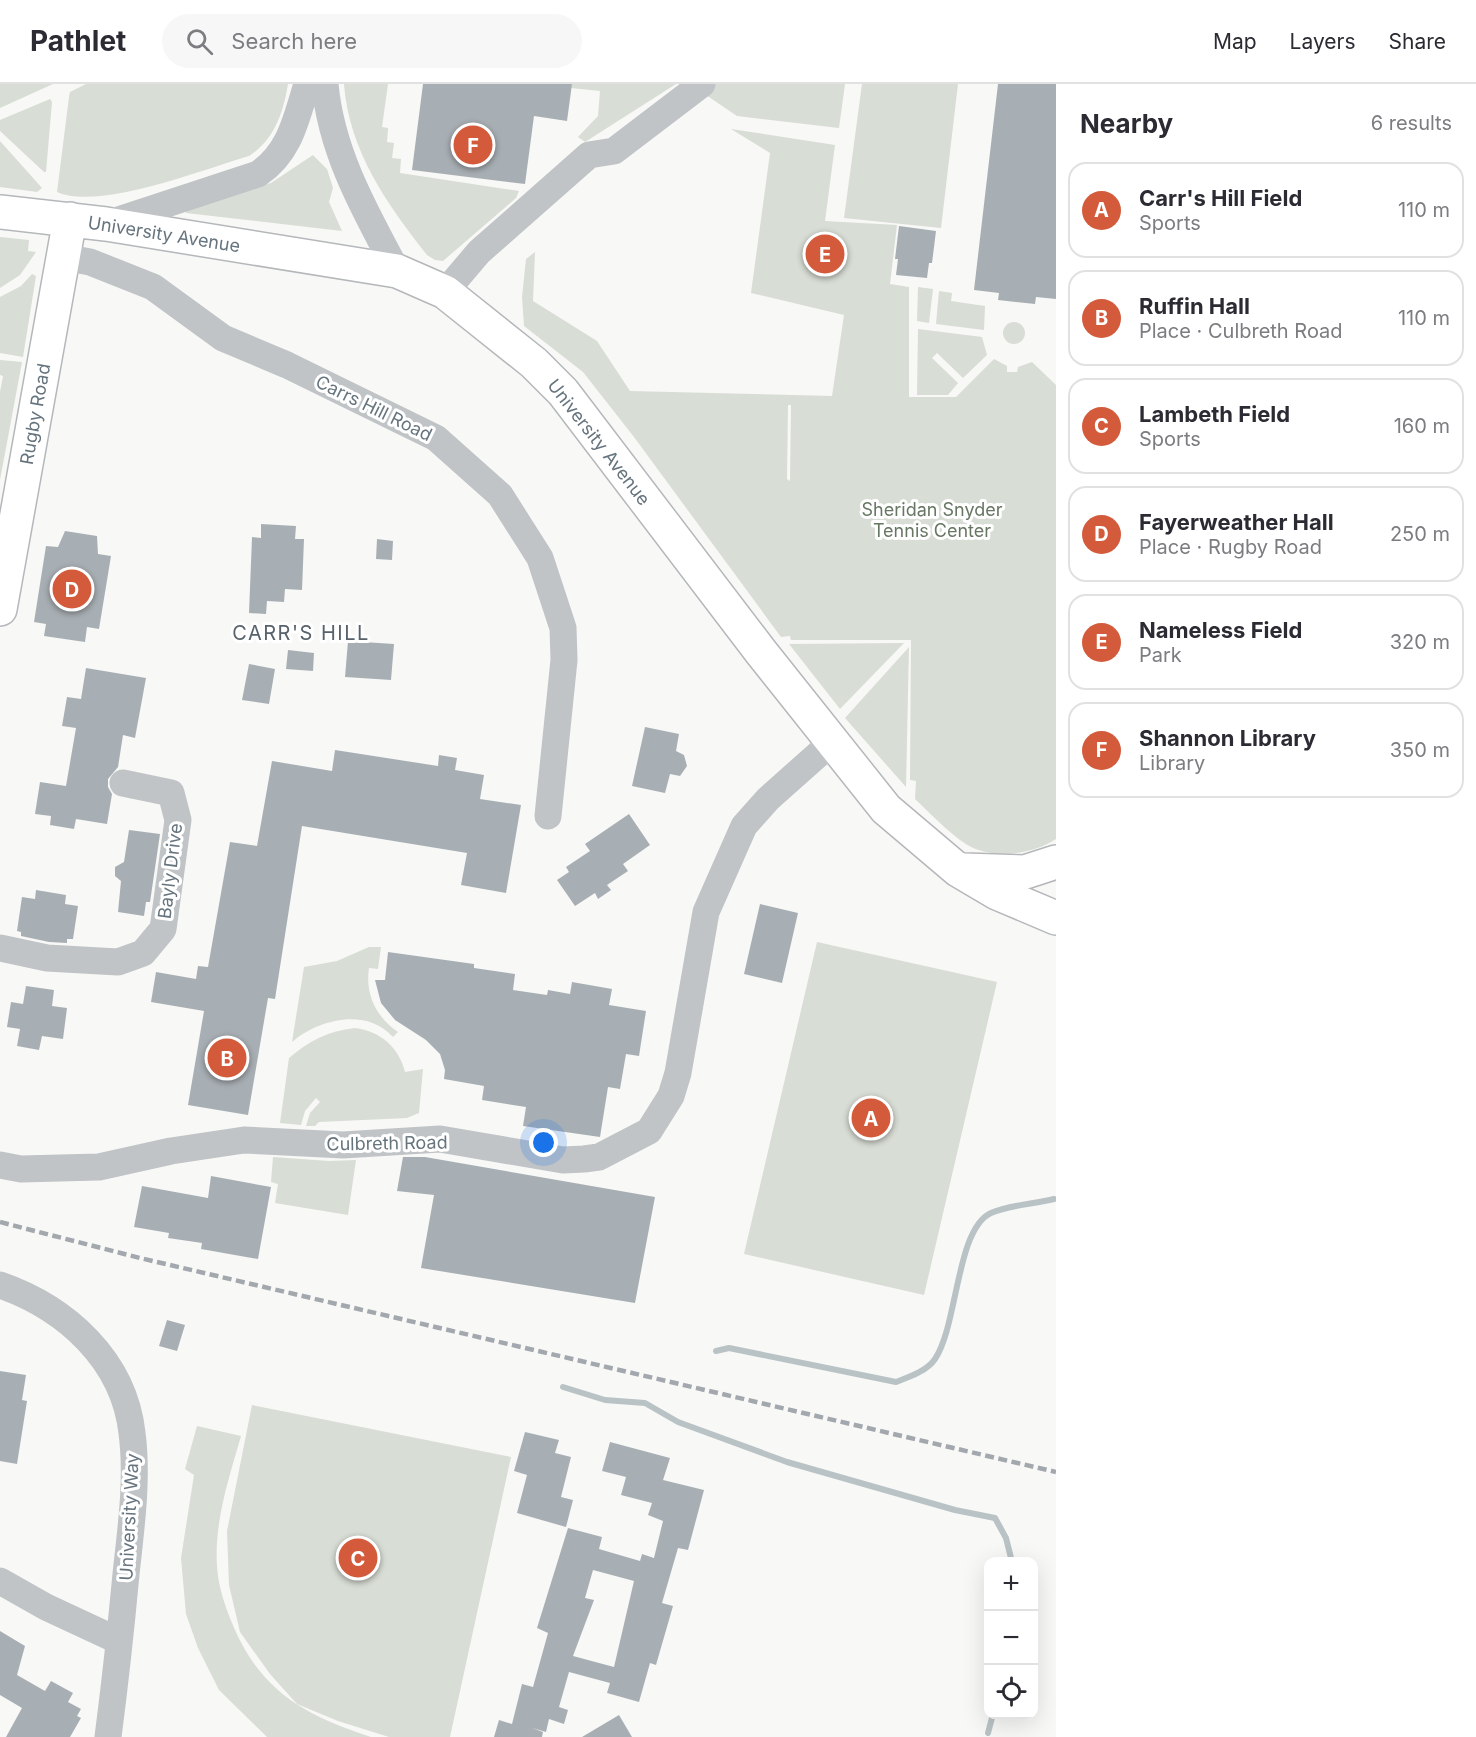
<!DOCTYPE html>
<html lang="en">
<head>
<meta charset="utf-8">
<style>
	:root { --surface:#fff; --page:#f7f7f7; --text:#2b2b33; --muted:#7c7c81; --line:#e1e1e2; --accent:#d35b3b }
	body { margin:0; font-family:Inter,sans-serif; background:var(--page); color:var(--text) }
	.controls { position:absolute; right:18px; bottom:18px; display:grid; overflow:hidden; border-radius:12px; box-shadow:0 6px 24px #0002 }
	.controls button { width:54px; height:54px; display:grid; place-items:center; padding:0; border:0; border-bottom:2px solid var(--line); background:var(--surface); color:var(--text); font:30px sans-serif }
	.you { position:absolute; left:544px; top:1059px; width:21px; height:21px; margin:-15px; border:4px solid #fff; border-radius:50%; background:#1a73e8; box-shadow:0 0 0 9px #1a73e833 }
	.badge { display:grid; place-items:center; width:39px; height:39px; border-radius:50%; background:var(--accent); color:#fff; font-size:20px; font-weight:700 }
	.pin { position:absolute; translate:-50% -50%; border:3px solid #fff; box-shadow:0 2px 6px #0006 }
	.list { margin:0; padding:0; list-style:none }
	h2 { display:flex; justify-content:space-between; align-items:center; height:78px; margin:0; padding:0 24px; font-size:26px }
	h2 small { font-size:20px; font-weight:400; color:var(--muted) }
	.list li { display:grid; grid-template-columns:39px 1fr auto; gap:18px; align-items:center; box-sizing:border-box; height:96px; margin:0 12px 12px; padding:0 12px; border:2px solid var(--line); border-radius:18px }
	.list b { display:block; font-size:22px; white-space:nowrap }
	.list p { margin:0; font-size:20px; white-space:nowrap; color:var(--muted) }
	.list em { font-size:20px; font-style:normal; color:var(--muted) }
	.icon { flex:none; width:33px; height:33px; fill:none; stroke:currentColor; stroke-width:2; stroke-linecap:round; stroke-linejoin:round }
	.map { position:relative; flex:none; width:1056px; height:1653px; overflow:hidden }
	header { display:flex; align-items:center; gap:36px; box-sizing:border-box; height:84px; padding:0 30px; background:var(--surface); border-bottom:2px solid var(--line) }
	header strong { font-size:28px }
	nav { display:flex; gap:33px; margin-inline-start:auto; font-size:21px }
	.search { width:420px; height:54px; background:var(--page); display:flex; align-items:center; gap:15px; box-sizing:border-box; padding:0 21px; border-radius:33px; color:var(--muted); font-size:22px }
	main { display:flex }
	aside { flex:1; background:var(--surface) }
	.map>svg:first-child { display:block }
</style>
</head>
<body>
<header>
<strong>Pathlet</strong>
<div class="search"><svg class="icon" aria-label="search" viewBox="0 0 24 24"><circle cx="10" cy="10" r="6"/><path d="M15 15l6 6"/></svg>Search here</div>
<nav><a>Map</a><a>Layers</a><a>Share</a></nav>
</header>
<main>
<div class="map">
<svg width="1056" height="1653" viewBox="0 0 1056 1653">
	<rect width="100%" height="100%" fill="#f8f8f6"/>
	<path fill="#d8ddd5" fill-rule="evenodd" d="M 0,0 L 53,0 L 0,24 Z
		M 86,0 L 288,0 C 283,29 275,55 249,72 C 204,85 99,127 57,108 L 69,13 L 70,8 Z
		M 344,0 L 388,0 L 382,43 L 388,44 L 387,58 L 394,59 L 392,74 L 401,75 L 400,89 L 519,107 L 516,114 L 443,177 L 435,176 L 427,171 C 387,120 349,67 344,0 Z
		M 572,0 L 676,0 L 585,58 L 578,53 L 598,32 L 600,7 L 571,4 Z
		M 711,0 L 845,0 L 839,44 L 737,32 L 703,9 Z
		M 862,0 L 958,0 L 941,144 L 844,134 Z
		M 50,15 L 52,18 L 46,88 L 44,88 L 0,47 L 0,36 Z
		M 731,45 L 835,61 L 825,137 L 897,141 L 890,200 L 909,203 L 909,313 L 956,313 L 994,275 L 1007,282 L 1007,288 L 1017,288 L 1018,283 L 1032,278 L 1056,301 L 1056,755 C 1030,772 986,777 960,756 C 944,744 930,729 915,715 L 916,697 L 910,696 L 911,556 L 791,556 L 790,552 L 781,553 L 634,353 L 583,288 L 524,242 L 522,213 L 526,175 L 535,168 L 533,217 L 597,257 L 630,307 L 832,312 L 844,231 L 751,209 L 770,69 ZM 788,321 L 791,321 L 790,397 L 787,395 Z
		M 0,57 L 42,104 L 37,108 L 0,103 Z
		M 313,71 L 327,85 L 333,104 L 329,118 L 342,147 L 186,129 L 188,123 L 271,99 Z
		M 0,153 L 29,156 L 28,167 L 36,168 L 20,191 L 0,204 Z
		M 32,190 L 36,192 L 23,273 L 0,269 L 0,213 L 21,202 Z
		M 918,203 L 933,205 L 929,239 L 917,237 Z
		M 939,207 L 952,209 L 951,217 L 985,222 L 984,246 L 936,240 Z
		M1003 249a11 11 0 1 1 22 0a11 11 0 1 1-22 0Z
		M 918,245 L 982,253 L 987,271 L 963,294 L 937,269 L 932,274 L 958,299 L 948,311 L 917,311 Z
		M 0,276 L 22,278 L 0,396 L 0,308 L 3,292 L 0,291 Z
		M 904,559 L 840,625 L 789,560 Z
		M 909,563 L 906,703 L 845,634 Z
		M 817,858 L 997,898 L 924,1211 L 744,1170 Z
		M 369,863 L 381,863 L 378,885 L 369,884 C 365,910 376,933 398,948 L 393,953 C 367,923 318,935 292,958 L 304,883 L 337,877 Z
		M 355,944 C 380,947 399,963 405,988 L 423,985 L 419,1029 L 407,1034 L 319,1038 L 315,1042 L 306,1042 L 310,1029 L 320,1018 L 316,1014 L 305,1027 L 301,1041 L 280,1039 L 289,974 C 309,957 328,947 355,944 Z
		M 273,1073 L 329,1077 L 356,1076 L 348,1131 L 275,1119 L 278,1100 L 271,1098 Z
		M 252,1321 L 511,1373 L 450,1653 L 389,1653 L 338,1637 L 297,1620 L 270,1590 L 240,1548 L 229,1501 L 227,1447 Z
		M 197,1342 L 241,1352 C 229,1394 214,1438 217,1482 C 218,1502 225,1522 232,1539 C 260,1607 304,1631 371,1653 L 267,1653 L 219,1606 L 198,1564 L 186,1530 L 181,1474 L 194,1391 L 185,1385 Z"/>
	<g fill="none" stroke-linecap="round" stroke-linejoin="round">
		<path stroke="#b9c3c6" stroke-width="6" d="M 716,1267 L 729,1264 L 896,1298 C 909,1293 927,1287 935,1275 C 958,1241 956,1145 991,1129 C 1009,1121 1034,1120 1054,1115
			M 563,1303 L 605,1316 L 645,1319 L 678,1338 L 787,1378 L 955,1426 L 995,1434 L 1006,1454 L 1012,1478
			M 988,1649 L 993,1630"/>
	</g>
	<path fill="#a8afb4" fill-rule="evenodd" d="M 423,0 L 572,0 L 567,37 L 534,32 L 525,100 L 412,86 Z
		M 998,0 L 1056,0 L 1056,215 L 1036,213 L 1035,220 L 998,216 L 999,209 L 974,206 Z
		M 899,142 L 936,147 L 932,179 L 929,179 L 927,194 L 896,191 L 898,175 L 895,175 Z
		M 261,440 L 296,442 L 295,455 L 304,455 L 302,506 L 285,505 L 284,518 L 267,517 L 266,530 L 249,529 L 252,453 L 261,454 Z
		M 65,447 L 97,452 L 98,470 L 111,472 L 99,545 L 87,543 L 85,558 L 44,552 L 46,540 L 34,538 L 46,462 L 58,463 Z
		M 377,455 L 393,457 L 392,476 L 376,475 Z
		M 348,557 L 394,560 L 391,596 L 345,593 Z
		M 288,566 L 314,569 L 313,587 L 286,585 Z
		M 249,580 L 275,585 L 269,620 L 242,616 Z
		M 86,584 L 146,594 L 135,654 L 123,651 L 118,683 L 108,695 L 108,703 L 112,710 L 107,740 L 76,735 L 74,745 L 50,741 L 51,732 L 35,730 L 40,698 L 66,702 L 76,644 L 62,642 L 67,613 L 81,615 Z
		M 645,643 L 679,650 L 676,667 L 684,671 L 687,682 L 680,692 L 670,690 L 665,709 L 632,702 Z
		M 335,666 L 438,682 L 439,671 L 457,674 L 455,686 L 484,691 L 480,715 L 521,721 L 506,809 L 461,801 L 467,769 L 302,742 L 275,915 L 268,914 L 248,1031 L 188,1021 L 204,927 L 151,918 L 156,888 L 196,895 L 198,882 L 208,883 L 230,758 L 257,762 L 272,677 L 332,687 Z
		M 629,730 L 650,761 L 623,780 L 628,787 L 607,801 L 611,806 L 598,815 L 595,809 L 575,822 L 557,796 L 569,788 L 566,783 L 590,767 L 585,760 Z
		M 129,746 L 160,750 L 150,818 L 146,818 L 144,832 L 118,828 L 121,797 L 115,792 L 115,783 L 124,778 Z
		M 36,806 L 66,811 L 65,820 L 78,822 L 73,855 L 67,855 L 67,859 L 49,858 L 21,852 L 21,848 L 17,847 L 22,813 L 35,815 Z
		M 760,820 L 798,829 L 782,899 L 744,890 Z
		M 388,868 L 474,880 L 474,884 L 515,890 L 513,906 L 547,911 L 548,906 L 570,910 L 572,898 L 612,905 L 609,921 L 646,927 L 639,972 L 626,970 L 620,1005 L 608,1003 L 600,1053 L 523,1042 L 526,1023 L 482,1016 L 484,1002 L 444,995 L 445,986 L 440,970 L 426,956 L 395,936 L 381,919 L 375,896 L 385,896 Z
		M 26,902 L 54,906 L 52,922 L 67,924 L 63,955 L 42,952 L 39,966 L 17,962 L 20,945 L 7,943 L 11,918 L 23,920 Z
		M 403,1073 L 425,1073 L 655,1113 L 635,1219 L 421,1184 L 434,1111 L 397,1107 Z
		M 211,1092 L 271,1103 L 258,1175 L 201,1165 L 202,1159 L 168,1154 L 169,1149 L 134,1143 L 142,1102 L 208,1114 Z
		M 167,1236 L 185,1241 L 177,1267 L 159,1262 Z
		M 0,1287 L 26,1291 L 22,1316 L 27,1317 L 17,1380 L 0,1377 Z
		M 525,1348 L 559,1356 L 555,1369 L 571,1373 L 561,1413 L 573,1416 L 566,1443 L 517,1429 L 527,1391 L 514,1387 Z
		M 610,1358 L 670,1374 L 663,1396 L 704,1406 L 688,1466 L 678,1464 L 662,1519 L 673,1522 L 656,1581 L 650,1579 L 639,1618 L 607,1609 L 610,1599 L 569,1588 L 559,1623 L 568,1626 L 564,1640 L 549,1635 L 546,1648 L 532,1644 L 543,1648 L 542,1653 L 494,1653 L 499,1636 L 512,1640 L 522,1600 L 533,1603 L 548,1549 L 537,1544 L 568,1444 L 602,1453 L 599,1465 L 640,1477 L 642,1470 L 654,1474 L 663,1437 L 648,1431 L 652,1419 L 621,1411 L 626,1393 L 602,1387 ZM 593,1486 L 634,1497 L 614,1583 L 573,1572 L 594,1516 L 585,1514 Z
		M 0,1547 L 25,1562 L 17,1591 L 45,1607 L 51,1597 L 73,1609 L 68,1618 L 81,1625 L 77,1632 L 81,1634 L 70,1653 L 6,1653 L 22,1624 L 0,1611 Z
		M 619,1631 L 632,1653 L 582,1653 Z"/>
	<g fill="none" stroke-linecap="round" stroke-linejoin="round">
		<g stroke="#b4b8bb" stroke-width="36">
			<path id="major" d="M 0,128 L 106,140 L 397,187 L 445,208 L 534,279 L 563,308 L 761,568 L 886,725 L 958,786 L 997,809 L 1056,834
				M 0,525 L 70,135
				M 964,786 L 1025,788 L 1056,778"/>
		</g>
		<path stroke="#c0c4c7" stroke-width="27" d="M 325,0 C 331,68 365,127 397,187
			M 106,140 L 258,90 C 290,69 296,35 307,0
			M 63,173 L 90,178 L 153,203 L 223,254 L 287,281 L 436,354 L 500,411 L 540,474 L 563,544 L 564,576 L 548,732
			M 445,208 L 479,168 L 589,71 L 614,67 L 702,0
			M 0,864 L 47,874 L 118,878 L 143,869 L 163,845 L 178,736 L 171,709 L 123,699
			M 0,1081 L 21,1085 L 99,1083 L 171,1067 L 244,1056 L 343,1061 L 440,1055 L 563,1076 L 584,1075 L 599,1073 L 649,1047 L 671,1012 L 678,989 L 706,828 L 744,742 L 768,715 L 832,658
			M 0,1201 C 66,1224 124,1276 132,1349 C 138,1395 131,1444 126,1490 C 121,1544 115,1599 108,1653
			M 0,1497 L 46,1523 L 119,1557"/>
		<use href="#major" stroke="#fff" stroke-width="33"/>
		<path stroke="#a2a8ad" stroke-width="4.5" stroke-dasharray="9 4.5" stroke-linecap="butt" d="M 0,1138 L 140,1174 L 1056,1388"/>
	</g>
	<g text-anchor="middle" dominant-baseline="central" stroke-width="6" stroke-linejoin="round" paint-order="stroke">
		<g font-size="18" fill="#66747e" stroke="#fff">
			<text transform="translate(164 150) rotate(9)">University Avenue</text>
			<text transform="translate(374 324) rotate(26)">Carrs Hill Road</text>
			<text transform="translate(35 330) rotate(-80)">Rugby Road</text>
			<text transform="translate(599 358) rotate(52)">University Avenue</text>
			<text transform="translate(170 787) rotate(-83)">Bayly Drive</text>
			<text transform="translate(387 1059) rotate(-1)">Culbreth Road</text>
			<text transform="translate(129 1433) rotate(-87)">University Way</text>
		</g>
		<g font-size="18" fill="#687764" stroke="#fff">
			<text x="932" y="425">Sheridan Snyder<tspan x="932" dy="21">Tennis Center</tspan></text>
		</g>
		<g font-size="20" letter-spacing="1.5" fill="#57626a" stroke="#fff">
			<text x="301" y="549">CARR'S HILL</text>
		</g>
	</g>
</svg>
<div class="controls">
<button>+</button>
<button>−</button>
<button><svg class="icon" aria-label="locate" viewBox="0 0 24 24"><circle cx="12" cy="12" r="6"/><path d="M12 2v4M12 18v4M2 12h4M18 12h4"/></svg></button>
</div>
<div class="you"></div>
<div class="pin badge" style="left:871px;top:1034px">A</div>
<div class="pin badge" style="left:227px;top:974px">B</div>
<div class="pin badge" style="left:358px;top:1474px">C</div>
<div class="pin badge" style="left:72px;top:505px">D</div>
<div class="pin badge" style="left:825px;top:170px">E</div>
<div class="pin badge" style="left:473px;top:61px">F</div>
</div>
<aside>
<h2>Nearby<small>6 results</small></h2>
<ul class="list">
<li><span class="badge">A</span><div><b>Carr's Hill Field</b><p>Sports</p></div><em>110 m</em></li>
<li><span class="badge">B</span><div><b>Ruffin Hall</b><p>Place · Culbreth Road</p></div><em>110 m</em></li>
<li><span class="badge">C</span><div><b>Lambeth Field</b><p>Sports</p></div><em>160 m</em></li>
<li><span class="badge">D</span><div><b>Fayerweather Hall</b><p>Place · Rugby Road</p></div><em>250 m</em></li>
<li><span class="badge">E</span><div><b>Nameless Field</b><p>Park</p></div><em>320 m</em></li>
<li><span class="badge">F</span><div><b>Shannon Library</b><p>Library</p></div><em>350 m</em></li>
</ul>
</aside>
</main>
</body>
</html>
